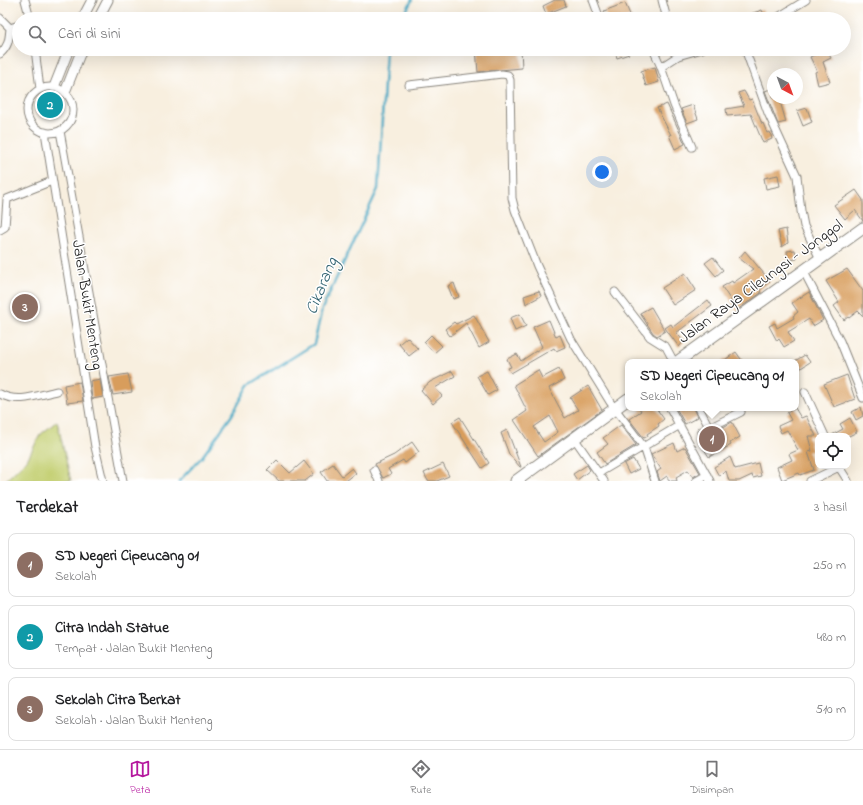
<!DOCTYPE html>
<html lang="id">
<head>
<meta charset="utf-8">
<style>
	:root { --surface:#fff; --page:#f2f2f2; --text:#202124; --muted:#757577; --line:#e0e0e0; --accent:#b5179e }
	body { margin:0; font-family:"Indie Flower",sans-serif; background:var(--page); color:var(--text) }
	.controls { position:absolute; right:12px; bottom:12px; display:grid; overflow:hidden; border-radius:8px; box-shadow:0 4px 16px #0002 }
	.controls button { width:36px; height:36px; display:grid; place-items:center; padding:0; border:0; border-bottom:1px solid var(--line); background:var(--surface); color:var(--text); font:20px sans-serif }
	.compass { position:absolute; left:767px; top:68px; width:36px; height:36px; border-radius:50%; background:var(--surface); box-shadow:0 4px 16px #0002; rotate:139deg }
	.you { position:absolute; left:602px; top:172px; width:14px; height:14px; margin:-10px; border:3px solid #fff; border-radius:50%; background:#1a73e8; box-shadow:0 0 0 6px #1a73e833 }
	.badge { display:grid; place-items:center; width:26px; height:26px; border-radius:50%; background:var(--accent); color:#fff; font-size:13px; font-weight:700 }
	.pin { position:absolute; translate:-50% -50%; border:2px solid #fff; box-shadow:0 1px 4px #0006 }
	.popup { position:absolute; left:625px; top:359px; width:174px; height:52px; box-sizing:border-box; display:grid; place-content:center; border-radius:8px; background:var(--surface); filter:drop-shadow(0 1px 3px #0005); font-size:13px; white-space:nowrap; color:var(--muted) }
	.popup b { font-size:15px; color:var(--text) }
	.popup::after { content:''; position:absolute; left:50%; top:100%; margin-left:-8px; border:8px solid transparent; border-top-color:var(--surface) }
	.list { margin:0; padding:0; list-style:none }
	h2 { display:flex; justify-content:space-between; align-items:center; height:52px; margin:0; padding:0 16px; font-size:17px }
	h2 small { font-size:13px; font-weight:400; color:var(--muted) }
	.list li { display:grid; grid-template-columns:26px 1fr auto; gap:12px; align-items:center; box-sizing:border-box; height:64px; margin:0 8px 8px; padding:0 8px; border:1px solid var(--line); border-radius:8px }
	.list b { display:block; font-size:15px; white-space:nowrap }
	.list p { margin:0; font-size:13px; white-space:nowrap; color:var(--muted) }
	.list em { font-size:13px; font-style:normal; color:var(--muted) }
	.icon { flex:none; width:22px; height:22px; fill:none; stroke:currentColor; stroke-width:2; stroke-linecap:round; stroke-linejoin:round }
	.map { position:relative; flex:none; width:863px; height:481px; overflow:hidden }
	.search { position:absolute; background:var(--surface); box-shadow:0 4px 16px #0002; left:12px; right:12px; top:12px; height:44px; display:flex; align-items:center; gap:10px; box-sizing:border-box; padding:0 14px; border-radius:22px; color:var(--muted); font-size:15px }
	.sheet { height:268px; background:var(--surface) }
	nav { display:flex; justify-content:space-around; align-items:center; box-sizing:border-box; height:56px; border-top:1px solid var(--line); background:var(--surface); font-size:11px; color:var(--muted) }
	nav a { display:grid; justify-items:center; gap:2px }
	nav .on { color:var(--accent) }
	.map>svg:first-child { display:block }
</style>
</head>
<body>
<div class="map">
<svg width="863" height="481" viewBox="0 0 863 481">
	<rect width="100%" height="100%" fill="#fff"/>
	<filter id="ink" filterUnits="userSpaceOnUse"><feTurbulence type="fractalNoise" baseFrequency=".025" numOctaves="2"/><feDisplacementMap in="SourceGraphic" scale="8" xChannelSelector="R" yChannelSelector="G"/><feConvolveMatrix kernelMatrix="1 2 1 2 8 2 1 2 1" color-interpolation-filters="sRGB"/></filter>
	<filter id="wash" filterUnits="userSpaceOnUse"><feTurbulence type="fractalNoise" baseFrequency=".012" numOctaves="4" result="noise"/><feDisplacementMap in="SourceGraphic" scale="16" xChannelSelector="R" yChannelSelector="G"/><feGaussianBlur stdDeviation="0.9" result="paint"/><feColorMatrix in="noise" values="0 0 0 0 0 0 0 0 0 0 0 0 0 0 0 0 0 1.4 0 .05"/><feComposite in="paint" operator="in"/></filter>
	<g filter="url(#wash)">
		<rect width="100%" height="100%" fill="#f8efdf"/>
		<path fill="#c3cf71" stroke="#707646" d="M 57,421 L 71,481 L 5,481 L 27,460 L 40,435 Z"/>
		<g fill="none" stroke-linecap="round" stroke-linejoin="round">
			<path stroke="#45a9c5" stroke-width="2.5" d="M 402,19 L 412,0
				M 179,481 L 202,457 L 232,415 L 249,385 L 314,344 L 322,309 L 378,189 L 386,49"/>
		</g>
		<g id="blocks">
			<path fill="#d89d5c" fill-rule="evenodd" d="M 555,0 L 564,0 L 566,6 L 546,14 L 543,6 Z
				M 625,3 L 631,17 L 607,19 L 604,11 Z
				M 762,10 L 766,19 L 739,19 L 738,18 Z
				M 476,49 L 521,49 L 522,68 L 478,72 Z
				M 614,49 L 627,49 L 629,54 L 617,58 Z
				M 826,49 L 831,58 L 823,62 L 830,82 L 818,85 L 815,72 L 817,71 L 810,57 Z
				M 655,67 L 659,82 L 646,86 L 641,71 Z
				M 773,88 L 773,98 L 779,98 L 786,122 L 778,124 L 765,91 Z
				M 744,91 L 749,100 L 752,99 L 762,124 L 763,123 L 767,133 L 770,132 L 772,139 L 763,143 L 751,114 L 727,116 L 726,109 L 744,106 L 738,93 Z
				M 667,104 L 685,144 L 675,149 L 669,135 L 671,135 L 657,108 Z
				M 693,105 L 698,119 L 687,123 L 681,109 Z
				M 807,108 L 812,122 L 803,126 L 797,111 Z
				M 778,175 L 780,186 L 766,189 L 764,178 Z
				M 856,190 L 863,200 L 863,221 L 855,210 L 845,219 L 834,205 Z
				M 786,229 L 788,243 L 782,247 L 778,231 Z
				M 795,250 L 797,259 L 788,260 L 787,251 Z
				M 745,251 L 770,281 L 760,290 L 761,293 L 737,310 L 722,287 L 732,281 L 733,283 L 753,269 L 739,258 Z
				M 713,257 L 723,270 L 716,276 L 705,263 Z
				M 847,269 L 863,291 L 863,316 L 858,311 L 849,318 L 848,317 L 844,320 L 834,306 L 839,302 L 826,281 Z
				M 685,273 L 696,290 L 673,305 L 662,288 Z
				M 454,283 L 459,297 L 453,299 L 448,286 Z
				M 539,291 L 541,296 L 526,304 L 524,296 Z
				M 809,292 L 823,320 L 813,326 L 809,319 L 788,332 L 794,341 L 784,347 L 779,339 L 777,341 L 769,326 L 775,323 L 777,328 L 794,318 L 793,316 L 798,312 L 792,303 Z
				M 708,300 L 712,306 L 676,333 L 684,341 L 679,347 L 665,328 L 671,324 L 673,327 Z
				M 651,307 L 665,331 L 657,336 L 653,333 L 640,313 Z
				M 520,314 L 526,326 L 515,331 L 510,318 Z
				M 474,315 L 489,342 L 479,348 L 466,323 L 450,336 L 445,329 L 454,322 L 456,324 Z
				M 549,320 L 556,337 L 560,335 L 565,347 L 556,351 L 554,348 L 511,373 L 508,368 L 511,367 L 507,359 L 517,354 L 521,361 L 542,347 L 533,327 Z
				M 431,335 L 442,346 L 434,353 L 424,342 Z
				M 407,337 L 418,349 L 409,356 L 399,344 Z
				M 736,352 L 743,362 L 722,362 Z
				M 805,355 L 810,362 L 798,370 L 796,362 L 793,362 Z
				M 559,369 L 564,380 L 549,388 L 565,418 L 578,410 L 570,398 L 588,386 L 602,410 L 538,456 L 514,420 L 527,411 L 514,385 L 538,370 L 542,378 ZM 550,416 L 558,432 L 544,442 L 534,427 Z
				M 452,371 L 455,376 L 435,388 L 442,396 L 433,404 L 421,390 L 430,382 Z
				M 487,371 L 497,390 L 488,395 L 477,376 Z
				M 128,374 L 132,392 L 113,395 L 109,377 Z
				M 847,375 L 855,399 L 834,407 L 824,384 Z
				M 100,379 L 103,397 L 92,399 L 90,381 Z
				M 80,382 L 83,401 L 67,403 L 64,385 Z
				M 861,407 L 863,416 L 856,420 L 852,412 Z
				M 639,408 L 656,408 L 664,419 L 658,424 L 659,426 L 647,434 L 648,436 L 644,438 L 629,419 L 641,411 Z
				M 676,408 L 694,408 L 698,417 L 685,424 Z
				M 795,408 L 801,418 L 806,416 L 816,436 L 808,436 L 812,451 L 808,452 L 814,470 L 800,475 L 799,473 L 782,480 L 777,467 L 792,460 L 789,454 L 798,450 L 787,430 L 781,433 L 778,426 L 791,420 L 787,413 Z
				M 460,417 L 489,463 L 482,468 L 452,422 Z
				M 850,418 L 857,432 L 849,436 L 830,436 L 843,429 L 840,424 Z
				M 732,422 L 740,437 L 730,443 L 731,445 L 709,457 L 699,441 Z
				M 621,425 L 636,445 L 605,464 L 597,452 L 608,444 L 603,438 Z
				M 507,430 L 521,467 L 520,467 L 509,454 L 501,433 Z
				M 412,442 L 419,452 L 405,463 L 403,460 L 388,469 L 391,474 L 383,478 L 375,464 L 394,455 Z
				M 674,443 L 677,451 L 685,447 L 700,473 L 693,477 L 688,470 L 676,477 L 677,481 L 669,481 L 667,476 L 660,481 L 657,472 L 661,469 L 651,454 Z
				M 730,457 L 735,469 L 758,463 L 761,476 L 753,478 L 752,475 L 739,481 L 729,481 L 726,471 L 719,476 L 714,467 Z
				M 633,459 L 639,469 L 629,474 L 624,464 Z
				M 277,460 L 290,473 L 304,461 L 314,474 L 305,481 L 279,481 L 267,470 Z
				M 333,464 L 342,476 L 352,468 L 356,473 L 346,481 L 327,481 L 321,472 Z
				M 443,464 L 449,476 L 437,481 L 428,481 L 424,473 Z
				M 587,465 L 590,470 L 577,480 L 573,474 Z"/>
		</g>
	</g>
	<g filter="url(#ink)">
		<use href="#blocks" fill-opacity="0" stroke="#8a867e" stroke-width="1"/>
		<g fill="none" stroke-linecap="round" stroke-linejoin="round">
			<g stroke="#8a867e" stroke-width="9">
				<path id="minor" d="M 25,0 L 30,19
					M 593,0 L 600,19
					M 662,0 L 667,19
					M 0,18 L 10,28
					M 775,19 L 806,0
					M 35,49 L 40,89
					M 653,49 L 661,67
					M 745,49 L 768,113 L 797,176 L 801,211 L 804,226 L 820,259
					M 0,54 C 9,46 9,39 10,28 L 19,25
					M 409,85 L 502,74 L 508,75 L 510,80 L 512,198 L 515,210 L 537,266 L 571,339 L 610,402 L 644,447 L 655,481
					M27 110a23 23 0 1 1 46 0a23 23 0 1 1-46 0Z
					M 60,131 L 123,481
					M 45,132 L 95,447 L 103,481
					M 692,147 L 674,105 L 661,67 L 678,56 L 702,49
					M 0,230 L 5,227 L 7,199 L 52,181
					M 803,270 L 840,341 L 863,398
					M 615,292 L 650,337 L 666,347 L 674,362
					M 805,392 L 825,436
					M 0,394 C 18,404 38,395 57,391
					M 670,408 L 710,481
					M 699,408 L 709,427
					M 701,432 L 741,412
					M 574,438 L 604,481
					M 374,470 L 379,481
					M 599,473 L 680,425
					M 696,481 L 707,475
					M 810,481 L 839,467 L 848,481"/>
			</g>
			<g stroke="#8a867e" stroke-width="11">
				<path id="tertiary" d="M 82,19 L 92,0
					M 98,19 L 108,0
					M 54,87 L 69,49
					M 65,92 L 82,49"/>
			</g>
			<g stroke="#8a867e" stroke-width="13">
				<path id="primary" d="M 677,362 L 863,228
					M 516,481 L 628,399"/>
			</g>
			<use href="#minor" stroke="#fff" stroke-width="7"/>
			<use href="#tertiary" stroke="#fff" stroke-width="9"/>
			<use href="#primary" stroke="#fff" stroke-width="11"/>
		</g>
	</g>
	<g text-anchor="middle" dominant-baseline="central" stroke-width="3" stroke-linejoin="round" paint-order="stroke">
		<g font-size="16" fill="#1c1c1c" stroke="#fff">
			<text transform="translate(761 282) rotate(-36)">Jalan Raya Cileungsi - Jonggol</text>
			<text transform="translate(87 305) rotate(81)">Jalan Bukit Menteng</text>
		</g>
		<g font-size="17" font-style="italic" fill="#306270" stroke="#fff">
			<text transform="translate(322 286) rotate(-68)">Cikarang</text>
		</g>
	</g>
</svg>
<div class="controls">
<button><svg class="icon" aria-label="locate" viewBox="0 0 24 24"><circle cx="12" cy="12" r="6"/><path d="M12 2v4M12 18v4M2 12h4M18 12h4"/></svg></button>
</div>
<svg class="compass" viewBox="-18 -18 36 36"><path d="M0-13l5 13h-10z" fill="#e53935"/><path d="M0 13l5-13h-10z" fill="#757577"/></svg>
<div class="you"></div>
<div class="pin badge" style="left:712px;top:439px;background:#8d6e63">1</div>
<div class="popup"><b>SD Negeri Cipeucang 01</b>Sekolah</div>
<div class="pin badge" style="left:50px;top:105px;background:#0f9aa8">2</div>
<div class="pin badge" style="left:25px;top:307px;background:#8d6e63">3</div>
<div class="search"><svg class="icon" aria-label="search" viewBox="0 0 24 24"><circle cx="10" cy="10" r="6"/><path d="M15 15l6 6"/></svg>Cari di sini</div>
</div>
<section class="sheet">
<h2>Terdekat<small>3 hasil</small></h2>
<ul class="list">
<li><span class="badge" style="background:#8d6e63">1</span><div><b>SD Negeri Cipeucang 01</b><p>Sekolah</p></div><em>250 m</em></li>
<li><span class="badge" style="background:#0f9aa8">2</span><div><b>Citra Indah Statue</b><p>Tempat · Jalan Bukit Menteng</p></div><em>480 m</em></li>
<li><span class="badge" style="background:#8d6e63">3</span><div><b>Sekolah Citra Berkat</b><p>Sekolah · Jalan Bukit Menteng</p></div><em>510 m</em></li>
</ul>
</section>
<nav>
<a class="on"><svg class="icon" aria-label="map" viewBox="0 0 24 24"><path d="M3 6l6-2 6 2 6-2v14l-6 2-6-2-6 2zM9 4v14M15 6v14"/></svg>Peta</a>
<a><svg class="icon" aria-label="directions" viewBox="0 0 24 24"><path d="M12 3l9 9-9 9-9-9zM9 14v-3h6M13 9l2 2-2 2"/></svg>Rute</a>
<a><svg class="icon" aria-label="saved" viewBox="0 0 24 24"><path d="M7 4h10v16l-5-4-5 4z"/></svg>Disimpan</a>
</nav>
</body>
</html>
